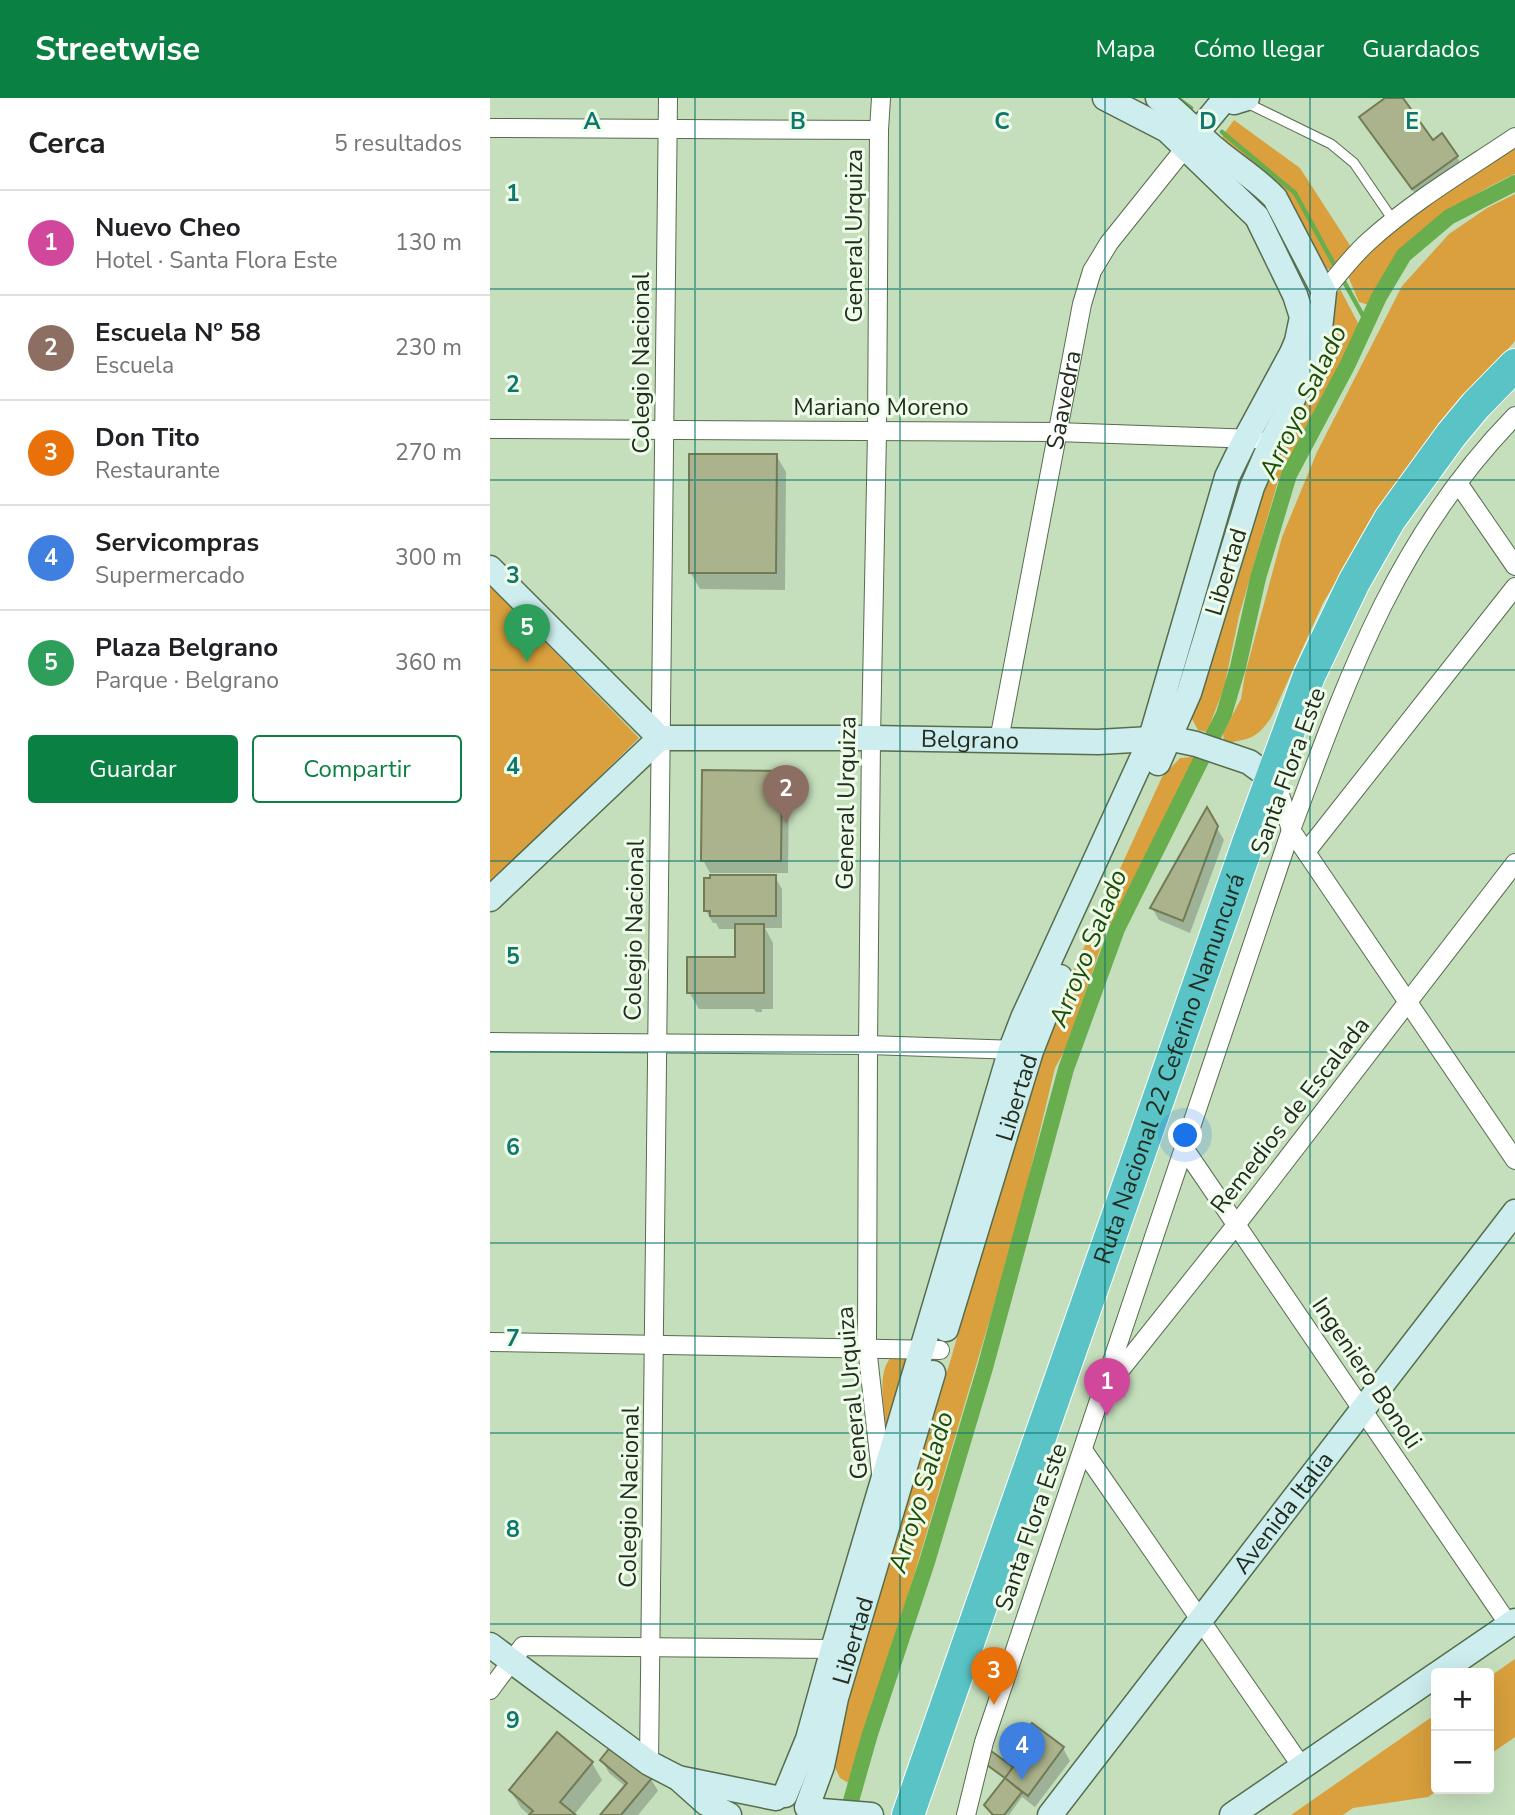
<!DOCTYPE html>
<html lang="es">
<head>
<meta charset="utf-8">
<style>
	:root { --surface:#fff; --page:#f6f6f6; --text:#202124; --muted:#757577; --line:#e0e0e0; --accent:#0b8043 }
	body { margin:0; font-family:"Nunito Sans",sans-serif; background:var(--page); color:var(--text) }
	.controls { position:absolute; right:21px; bottom:21px; display:grid; overflow:hidden; border-radius:7px; box-shadow:0 7px 28px #0002 }
	.controls button { width:63px; height:63px; display:grid; place-items:center; padding:0; border:0; border-bottom:2px solid var(--line); background:var(--surface); color:var(--text); font:35px sans-serif }
	.you { position:absolute; left:696px; top:1038px; width:24px; height:24px; margin:-18px; border:5px solid #fff; border-radius:50%; background:#1a73e8; box-shadow:0 0 0 10px #1a73e833 }
	.badge { display:grid; place-items:center; width:46px; height:46px; border-radius:50%; background:var(--accent); color:#fff; font-size:23px; font-weight:700 }
	.pin { position:absolute; translate:-50% -58px; filter:drop-shadow(0 2px 4px #0008) }
	.pin::after { content:''; position:absolute; top:37px; width:24px; height:21px; background:inherit; clip-path:polygon(0 0,100% 0,50% 100%) }
	.list { margin:0; padding:0; list-style:none }
	h2 { display:flex; justify-content:space-between; align-items:center; height:91px; margin:0; padding:0 28px; font-size:30px }
	h2 small { font-size:23px; font-weight:400; color:var(--muted) }
	.list li { display:grid; grid-template-columns:46px 1fr auto; gap:21px; align-items:center; box-sizing:border-box; height:105px; padding:0 28px; border-top:2px solid var(--line) }
	.list b { display:block; font-size:26px; white-space:nowrap }
	.list p { margin:0; font-size:23px; white-space:nowrap; color:var(--muted) }
	.list em { font-size:23px; font-style:normal; color:var(--muted) }
	.actions { display:flex; gap:14px; padding:21px 28px }
	.actions a { flex:1; padding:16px 0; border:2px solid var(--accent); border-radius:7px; text-align:center; font-size:24px; color:var(--accent) }
	.actions .main { background:var(--accent); color:#fff }
	.map { position:relative; flex:none; width:1025px; height:1717px; overflow:hidden }
	header { display:flex; align-items:center; gap:42px; box-sizing:border-box; height:98px; padding:0 35px; background:var(--accent); color:#fff }
	header strong { font-size:33px }
	nav { display:flex; gap:38px; margin-inline-start:auto; font-size:24px }
	main { display:flex }
	aside { flex:1; background:var(--surface) }
	.map>svg:first-child { display:block }
</style>
</head>
<body>
<header>
<strong>Streetwise</strong>
<nav><a>Mapa</a><a>Cómo llegar</a><a>Guardados</a></nav>
</header>
<main>
<aside>
<h2>Cerca<small>5 resultados</small></h2>
<ul class="list">
<li><span class="badge" style="background:#d1479c">1</span><div><b>Nuevo Cheo</b><p>Hotel · Santa Flora Este</p></div><em>130 m</em></li>
<li><span class="badge" style="background:#8d6e63">2</span><div><b>Escuela Nº 58</b><p>Escuela</p></div><em>230 m</em></li>
<li><span class="badge" style="background:#e8710a">3</span><div><b>Don Tito</b><p>Restaurante</p></div><em>270 m</em></li>
<li><span class="badge" style="background:#3f7fe0">4</span><div><b>Servicompras</b><p>Supermercado</p></div><em>300 m</em></li>
<li><span class="badge" style="background:#2e9e5b">5</span><div><b>Plaza Belgrano</b><p>Parque · Belgrano</p></div><em>360 m</em></li>
</ul>
<div class="actions"><a class="main">Guardar</a><a>Compartir</a></div>
</aside>
<div class="map">
<svg width="1025" height="1717" viewBox="0 0 1025 1717">
	<rect width="100%" height="100%" fill="#c5dfbc"/>
	<path fill="#d9a03d" d="M 744,22 L 810,70 L 861,149 L 843,171 L 838,171 L 832,168 L 732,44 L 733,37 Z
		M 1025,47 L 1025,76 C 978,97 927,132 897,173 C 890,184 885,196 879,207 L 869,204 L 858,178 L 882,148 L 915,119 Z
		M 1025,96 L 1025,243 L 987,286 L 877,431 L 833,505 L 782,618 C 768,640 759,642 734,645 L 733,635 L 751,601 L 755,576 L 792,439 L 827,354 L 912,188 L 959,136 L 997,110 Z
		M 850,191 L 868,225 L 864,247 L 788,383 L 749,518 L 734,590 L 717,634 L 708,632 L 702,621 L 703,609 L 752,448 L 845,199 Z
		M 0,488 L 149,640 L 0,786 Z
		M 702,659 L 711,661 L 687,697 L 615,837 L 577,948 L 565,970 L 525,1136 L 362,1687 L 350,1680 L 341,1661 L 400,1449 L 460,1264 L 554,937 L 672,679 L 690,660 Z
		M 409,1253 L 419,1262 L 396,1333 C 395,1310 383,1266 409,1253 Z
		M 1025,1561 L 1025,1639 L 999,1657 L 999,1579 Z
		M 946,1616 L 946,1691 L 950,1691 L 938,1699 L 863,1710 L 853,1717 L 801,1717 Z"/>
	<path fill="#0003" d="M 898,0 L 910,0 L 943,44 L 967,59 L 976,75 L 933,107 L 871,19 Z
		M 286,357 L 296,374 L 295,492 L 210,491 L 200,474 Z
		M 291,675 L 299,687 L 298,775 L 220,775 L 213,762 Z
		M 717,713 L 734,742 L 700,835 L 669,822 L 662,810 Z
		M 285,779 L 292,791 L 292,830 L 275,830 L 283,845 L 283,911 L 272,911 L 272,914 L 266,914 L 264,911 L 209,911 L 199,894 L 247,861 L 247,831 L 229,831 L 226,825 L 223,825 L 216,813 Z
		M 573,1650 L 580,1663 L 545,1709 L 532,1699 L 519,1717 L 504,1717 L 516,1682 L 495,1664 L 520,1669 L 516,1662 Z
		M 112,1662 L 161,1681 L 168,1693 L 148,1717 L 113,1717 L 136,1689 L 119,1675 Z
		M 102,1665 L 112,1682 L 84,1717 L 39,1717 L 31,1710 L 21,1693 Z"/>
	<g fill="none" stroke-linecap="round" stroke-linejoin="round">
		<path stroke="#68ad4e" stroke-width="4.5" d="M 690,2 L 701,10
			M 732,34 L 805,95 L 846,170
			M 852,180 L 877,225"/>
		<path stroke="#68ad4e" stroke-width="16" d="M 357,1717 L 380,1636 L 437,1464 L 495,1270 L 576,971 L 627,831 L 734,616 L 748,569 L 768,480 L 799,377 L 858,266 L 889,199 L 914,157 L 959,119 L 1025,85"/>
	</g>
	<path fill="#abb38c" stroke="#737b56" stroke-width="2" d="M 895,0 L 913,0 L 943,42 L 952,35 L 968,58 L 922,91 L 869,19 Z
		M 199,356 L 287,356 L 286,475 L 199,475 Z
		M 212,672 L 292,673 L 291,763 L 211,763 Z
		M 717,709 L 728,728 L 693,823 L 660,810 Z
		M 220,777 L 286,777 L 286,818 L 220,818 L 220,813 L 214,813 L 214,780 L 220,780 Z
		M 245,826 L 274,826 L 274,895 L 197,895 L 197,859 L 245,859 Z
		M 542,1625 L 574,1649 L 538,1698 L 515,1680 L 523,1669 L 514,1662 Z
		M 67,1634 L 103,1664 L 70,1704 L 86,1717 L 39,1717 L 43,1713 L 19,1692 Z
		M 122,1647 L 162,1680 L 131,1717 L 110,1717 L 137,1685 L 110,1662 Z
		M 497,1650 L 523,1669 L 515,1680 L 493,1664 Z
		M 515,1680 L 532,1694 L 514,1717 L 503,1717 L 494,1707 Z"/>
	<g fill="none" stroke-linecap="round" stroke-linejoin="round">
		<g stroke="#566d4e" stroke-width="11">
			<path id="lane" d="M 757,5 L 841,46 L 864,65 L 903,122"/>
		</g>
		<g stroke="#566d4e" stroke-width="20">
			<g id="street">
				<path d="M 0,30 L 389,32"/>
				<path d="M 829,200 C 845,181 860,160 879,143 C 923,103 976,72 1025,39"/>
				<path d="M 0,331 L 566,334 L 766,341"/>
				<path d="M 968,385 L 1025,468"/>
				<path id="s1" d="M 509,642 L 592,206 L 602,173 L 619,145 L 695,50"/>
				<path d="M 781,680 L 788,690 L 801,732 L 1025,1062"/>
				<path d="M 816,754 L 1025,489"/>
				<path d="M 0,944 L 378,947 L 530,952"/>
				<path d="M 694,1050 L 1019,1527"/>
				<path d="M 0,1244 L 450,1252"/>
				<path d="M 620,1285 L 746,1127 L 1025,765"/>
				<path d="M 593,1352 L 812,1669"/>
				<path d="M 391,1375 L 377,1249 L 378,947 L 381,640 L 387,334 L 389,32 L 391,0"/>
				<path d="M 0,1592 L 33,1548 L 343,1551"/>
				<path d="M 159,1665 L 178,0"/>
				<path d="M 476,1717 L 494,1644 L 801,732 C 858,578 907,439 1025,318"/>
			</g>
		</g>
		<g stroke="#566d4e" stroke-width="27">
			<g id="secondary">
				<path d="M 668,0 C 689,14 706,35 725,51 C 745,68 767,81 785,100 L 834,194 L 829,240 L 819,269 L 782,343 L 762,389 L 699,595 L 668,665"/>
				<path d="M 732,0 L 744,4 L 757,0"/>
				<path d="M 697,47 L 734,2"/>
				<path d="M 0,470 L 170,640 L 0,801"/>
				<path id="s2" d="M 170,640 L 381,640 L 608,644 L 678,640 L 706,646 L 759,664 L 781,680"/>
				<path id="s3" d="M 456,1231 L 541,953 L 570,879"/>
				<path d="M 0,1547 L 159,1665 L 188,1680 L 216,1705 L 239,1717"/>
				<path d="M 949,1575 L 1025,1523"/>
				<path d="M 188,1680 L 286,1700"/>
				<path d="M 295,1697 L 318,1641 L 343,1551 L 521,951 L 533,920 L 660,643 L 737,379 L 756,340 L 802,255 L 807,243 L 812,219 L 805,197 L 767,119 L 677,32 L 615,0"/>
				<path id="s4" d="M 317,1709 L 332,1668 L 346,1600 L 443,1275"/>
				<path d="M 319,1712 L 381,1717"/>
				<path id="s5" d="M 560,1717 L 1025,1114"/>
				<path d="M 742,1717 L 946,1577"/>
			</g>
		</g>
		<g stroke="#fff" stroke-width="34">
			<g id="highway">
				<path id="s6" d="M 418,1717 L 758,745 L 819,578 L 864,484 L 900,421 L 961,337 L 986,307 L 1025,267"/>
			</g>
		</g>
		<use href="#lane" stroke="#fff" stroke-width="9"/>
		<use href="#street" stroke="#fff" stroke-width="18"/>
		<use href="#secondary" stroke="#cdedee" stroke-width="24"/>
		<use href="#highway" stroke="#59c3c6" stroke-width="32"/>
	</g>
	<path fill="none" stroke="#0f766e" stroke-width="2" stroke-opacity="0.55" d="M 205,0 L 205,1717M 410,0 L 410,1717M 615,0 L 615,1717M 820,0 L 820,1717M 0,191 L 1025,191M 0,382 L 1025,382M 0,572 L 1025,572M 0,763 L 1025,763M 0,954 L 1025,954M 0,1145 L 1025,1145M 0,1335 L 1025,1335M 0,1526 L 1025,1526"/>
	<g text-anchor="middle" dominant-baseline="central" stroke-width="6" stroke-linejoin="round" paint-order="stroke">
		<g font-size="24" fill="#222c1f" stroke="#eefcea">
			<text transform="translate(364 138) rotate(-90)">General Urquiza</text>
			<text transform="translate(151 265) rotate(-90)">Colegio Nacional</text>
			<text stroke="none"><textPath href="#s1" startOffset="346">Saavedra</textPath></text>
			<text x="391" y="309">Mariano Moreno</text>
			<text transform="translate(736 474) rotate(-73)">Libertad</text>
			<text stroke="none"><textPath href="#s2" startOffset="310">Belgrano</textPath></text>
			<text transform="translate(798 673) rotate(-70)">Santa Flora Este</text>
			<text transform="translate(356 705) rotate(-89)">General Urquiza</text>
			<text transform="translate(144 832) rotate(-89)">Colegio Nacional</text>
			<text stroke="none"><textPath href="#s6" startOffset="791">Ruta Nacional 22 Ceferino Namuncurá</textPath></text>
			<text stroke="none"><textPath href="#s3" startOffset="242">Libertad</textPath></text>
			<text transform="translate(800 1017) rotate(-52)">Remedios de Escalada</text>
			<text transform="translate(877 1275) rotate(56)">Ingeniero Bonoli</text>
			<text transform="translate(362 1295) rotate(-95)">General Urquiza</text>
			<text transform="translate(139 1399) rotate(-89)">Colegio Nacional</text>
			<text stroke="none"><textPath href="#s5" startOffset="382">Avenida Italia</textPath></text>
			<text transform="translate(541 1429) rotate(-71)">Santa Flora Este</text>
			<text stroke="none"><textPath href="#s4" startOffset="173">Libertad</textPath></text>
		</g>
		<g font-size="26" font-style="italic" fill="#1f4c08" stroke="#eefcea">
			<text transform="translate(813 304) rotate(-64)">Arroyo Salado</text>
			<text transform="translate(598 850) rotate(-68)">Arroyo Salado</text>
			<text transform="translate(431 1394) rotate(-73)">Arroyo Salado</text>
		</g>
	</g>
	<g font-size="23" text-anchor="middle" font-weight="bold" fill="#0f766e" stroke="#eefcea" stroke-width="6" stroke-linejoin="round" paint-order="stroke">
		<text x="102" y="31">A</text>
		<text x="308" y="31">B</text>
		<text x="512" y="31">C</text>
		<text x="718" y="31">D</text>
		<text x="922" y="31">E</text>
		<text x="23" y="103">1</text>
		<text x="23" y="294">2</text>
		<text x="23" y="485">3</text>
		<text x="23" y="676">4</text>
		<text x="23" y="866">5</text>
		<text x="23" y="1057">6</text>
		<text x="23" y="1248">7</text>
		<text x="23" y="1439">8</text>
		<text x="23" y="1630">9</text>
	</g>
</svg>
<div class="controls">
<button>+</button>
<button>−</button>
</div>
<div class="you"></div>
<div class="pin badge" style="left:617px;top:1318px;background:#d1479c">1</div>
<div class="pin badge" style="left:296px;top:725px;background:#8d6e63">2</div>
<div class="pin badge" style="left:504px;top:1607px;background:#e8710a">3</div>
<div class="pin badge" style="left:532px;top:1682px;background:#3f7fe0">4</div>
<div class="pin badge" style="left:37px;top:564px;background:#2e9e5b">5</div>
</div>
</main>
</body>
</html>
